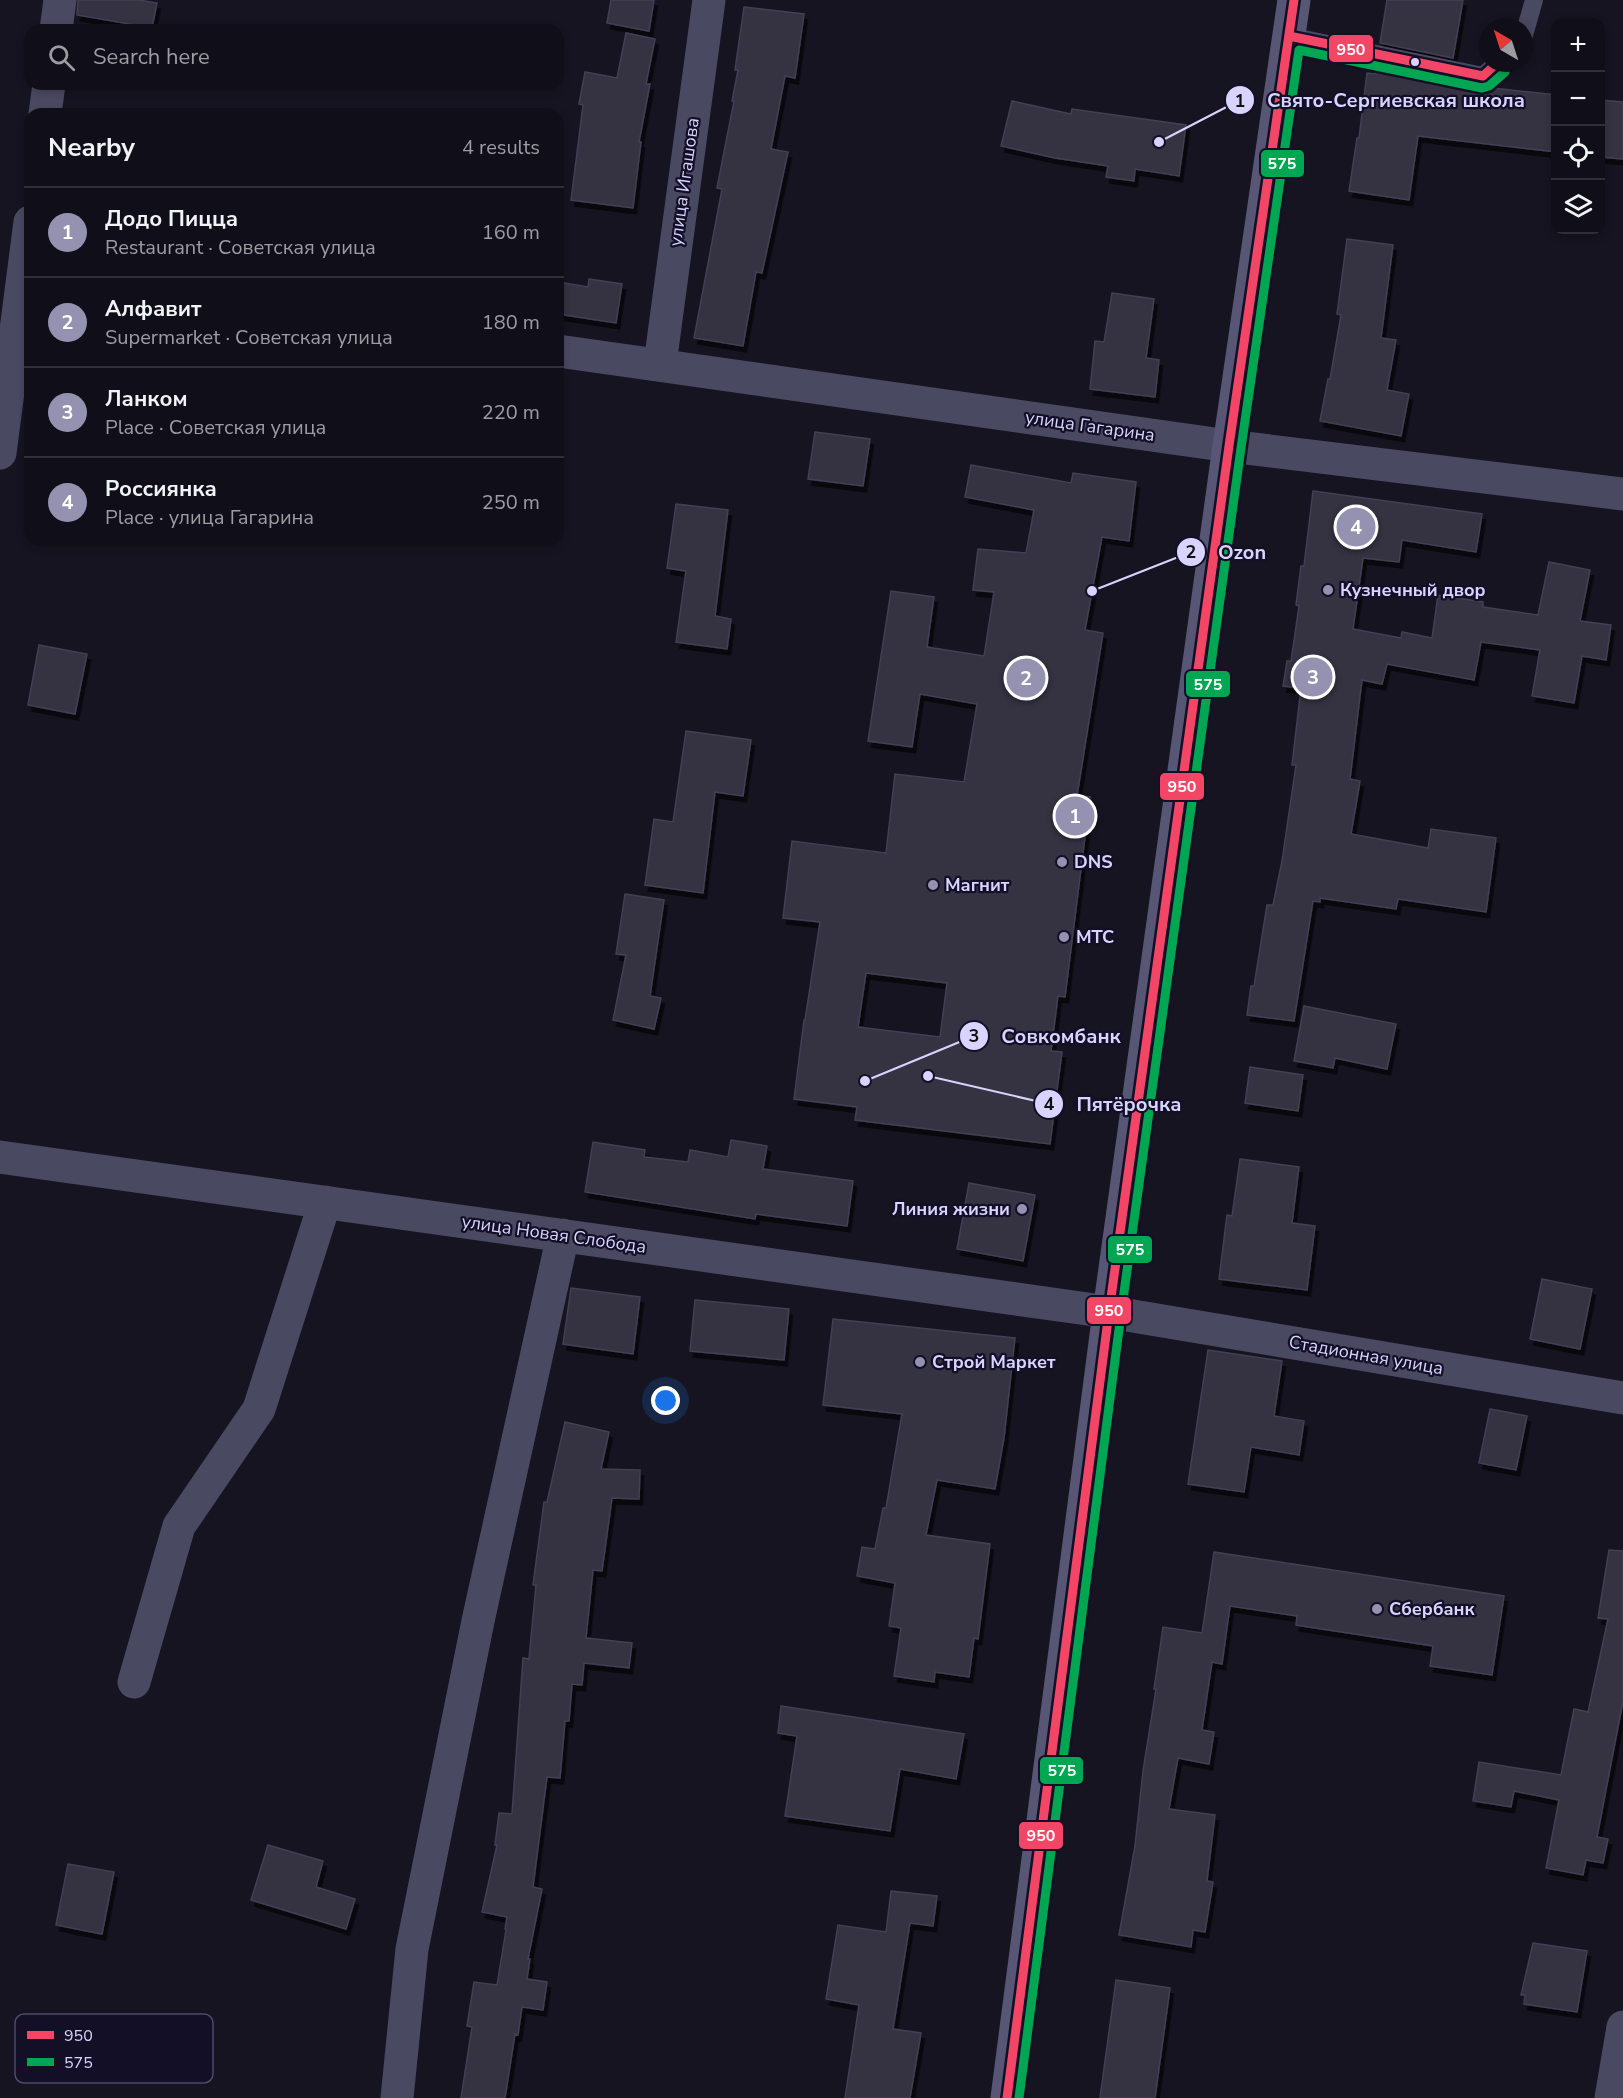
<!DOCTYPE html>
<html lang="en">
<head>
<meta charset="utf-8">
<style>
	:root { --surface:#100f19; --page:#191822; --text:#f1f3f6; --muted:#9c9ca2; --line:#302f38; --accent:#9591b1 }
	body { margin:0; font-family:"Nunito Sans",sans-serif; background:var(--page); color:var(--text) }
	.controls { position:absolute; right:18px; top:18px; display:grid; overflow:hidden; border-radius:12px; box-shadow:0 3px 9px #0003 }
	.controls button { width:54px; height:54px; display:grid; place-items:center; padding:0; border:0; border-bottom:2px solid var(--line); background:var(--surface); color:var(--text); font:30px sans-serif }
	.compass { position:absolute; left:1479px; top:18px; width:54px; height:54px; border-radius:50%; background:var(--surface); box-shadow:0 3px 9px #0003; rotate:321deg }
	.you { position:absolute; left:666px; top:1401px; width:21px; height:21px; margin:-15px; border:4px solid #fff; border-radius:50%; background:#1a73e8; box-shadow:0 0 0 9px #1a73e833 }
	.badge { display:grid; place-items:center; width:39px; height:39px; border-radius:50%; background:var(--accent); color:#fff; font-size:20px; font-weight:700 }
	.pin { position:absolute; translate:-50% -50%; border:3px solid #fff; box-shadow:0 2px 6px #0006 }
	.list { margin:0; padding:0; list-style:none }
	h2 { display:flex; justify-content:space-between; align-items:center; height:78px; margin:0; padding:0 24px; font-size:26px }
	h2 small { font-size:20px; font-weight:400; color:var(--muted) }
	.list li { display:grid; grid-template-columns:39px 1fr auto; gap:18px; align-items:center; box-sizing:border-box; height:90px; padding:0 24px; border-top:2px solid var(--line) }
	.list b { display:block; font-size:22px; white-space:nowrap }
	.list p { margin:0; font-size:20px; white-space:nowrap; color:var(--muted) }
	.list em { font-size:20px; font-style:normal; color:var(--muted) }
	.icon { flex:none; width:33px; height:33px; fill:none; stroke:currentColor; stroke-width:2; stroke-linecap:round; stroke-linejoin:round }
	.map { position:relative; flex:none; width:1623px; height:2098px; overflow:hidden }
	.search { position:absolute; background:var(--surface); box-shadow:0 3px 9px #0003; left:24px; top:24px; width:540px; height:66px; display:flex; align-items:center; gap:15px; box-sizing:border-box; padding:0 21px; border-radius:18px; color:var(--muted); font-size:22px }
	.panel { position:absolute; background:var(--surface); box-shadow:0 3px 9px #0003; left:24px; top:108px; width:540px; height:438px; border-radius:18px }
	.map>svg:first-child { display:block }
</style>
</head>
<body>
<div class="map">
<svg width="1623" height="2098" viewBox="0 0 1623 2098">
	<defs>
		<filter id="shadow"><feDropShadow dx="3.5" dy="6" stdDeviation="0" flood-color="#0009"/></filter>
	</defs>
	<rect width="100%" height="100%" fill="#161421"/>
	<path fill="#343243" stroke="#433f54" stroke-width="1.5" fill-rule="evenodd" filter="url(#shadow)" d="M 78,0 L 139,0 L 157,3 L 152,28 L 77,15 Z
		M 611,0 L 654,0 L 649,31 L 607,23 Z
		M 1387,0 L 1463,0 L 1453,58 L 1380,43 Z
		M 744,7 L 804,14 L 795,78 L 785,76 L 771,149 L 788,152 L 762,273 L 756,272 L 743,346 L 694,338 L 722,189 L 717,188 L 734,101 L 732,101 L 738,70 L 735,70 Z
		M 626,33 L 655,39 L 646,84 L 650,84 L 639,142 L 641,142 L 633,208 L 571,200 L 583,105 L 579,104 L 585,72 L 617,78 Z
		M 1376,65 L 1449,81 L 1449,83 L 1556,95 L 1556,152 L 1418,136 L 1409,200 L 1349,191 L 1357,138 L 1359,138 L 1367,73 L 1375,74 Z
		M 1600,100 L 1623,102 L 1623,159 L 1600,157 Z
		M 1012,101 L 1071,114 L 1072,109 L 1186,125 L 1179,176 L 1135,169 L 1134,181 L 1106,177 L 1108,166 L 1055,158 L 1001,146 Z
		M 1347,239 L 1393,245 L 1381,338 L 1396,340 L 1387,390 L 1409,394 L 1401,436 L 1320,421 L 1328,379 L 1330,379 L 1341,315 L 1337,314 Z
		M 589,279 L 622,284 L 616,323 L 558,314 L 558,282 L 588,287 Z
		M 1112,293 L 1154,299 L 1146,358 L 1159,360 L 1155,397 L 1090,389 L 1095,341 L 1104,342 Z
		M 815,432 L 870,439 L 863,486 L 808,479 Z
		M 971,465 L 1071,483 L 1073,473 L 1136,482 L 1129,541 L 1102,537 L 1085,630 L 1103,633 L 1077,796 L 1090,797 L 1065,997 L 1058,996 L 1051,1051 L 1062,1052 L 1050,1144 L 855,1120 L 857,1107 L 794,1099 L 804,1020 L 805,1020 L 820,922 L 783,918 L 792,841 L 886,853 L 895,774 L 964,782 L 977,704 L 920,694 L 912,747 L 868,741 L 891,591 L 934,597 L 927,647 L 984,656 L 994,592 L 973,590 L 978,549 L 1026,553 L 1034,510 L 965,497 ZM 866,973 L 947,983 L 940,1037 L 858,1027 Z
		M 1313,491 L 1482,514 L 1476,552 L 1402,540 L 1399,562 L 1363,558 L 1353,629 L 1401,638 L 1402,632 L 1432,638 L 1438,595 L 1483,602 L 1483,607 L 1538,615 L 1549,562 L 1590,570 L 1580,621 L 1611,625 L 1606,660 L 1582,656 L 1574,703 L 1532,696 L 1540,650 L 1481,642 L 1474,680 L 1387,664 L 1382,684 L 1362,680 L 1350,779 L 1360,781 L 1351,834 L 1428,848 L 1431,829 L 1496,838 L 1486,912 L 1398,899 L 1396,909 L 1320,898 L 1320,902 L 1313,901 L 1294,1021 L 1247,1015 L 1251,986 L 1254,986 L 1267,905 L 1273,905 L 1282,861 L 1296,765 L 1292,765 L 1301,688 L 1283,686 L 1287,661 L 1291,661 L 1299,606 L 1296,605 L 1301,566 L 1304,566 Z
		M 676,504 L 728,510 L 715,616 L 731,619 L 727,649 L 676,642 L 686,571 L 667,568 Z
		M 39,645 L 87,654 L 75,714 L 28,705 Z
		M 686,731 L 751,740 L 743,796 L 715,792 L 703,893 L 645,885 L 654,819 L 673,822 Z
		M 625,894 L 664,900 L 650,996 L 661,998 L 654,1029 L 613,1020 L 626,955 L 616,954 Z
		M 1304,1006 L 1396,1024 L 1387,1069 L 1335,1058 L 1333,1068 L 1294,1061 Z
		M 1250,1067 L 1303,1075 L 1298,1111 L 1245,1103 Z
		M 731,1140 L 767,1146 L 763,1169 L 853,1181 L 847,1226 L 756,1214 L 755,1219 L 585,1192 L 593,1142 L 645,1150 L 644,1157 L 688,1162 L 690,1150 L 728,1157 Z
		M 1240,1159 L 1299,1167 L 1292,1223 L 1315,1226 L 1307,1290 L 1219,1279 L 1227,1215 L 1232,1216 Z
		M 969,1183 L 1035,1195 L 1023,1261 L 957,1249 Z
		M 1542,1279 L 1592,1289 L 1580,1349 L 1530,1339 Z
		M 571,1288 L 640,1297 L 633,1354 L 563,1344 Z
		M 695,1300 L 789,1309 L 784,1360 L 690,1351 Z
		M 833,1319 L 1015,1338 L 1004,1438 L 995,1489 L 937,1480 L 926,1535 L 990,1544 L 978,1639 L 974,1638 L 969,1677 L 935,1672 L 934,1682 L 894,1676 L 901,1628 L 889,1626 L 895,1583 L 857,1576 L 862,1547 L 875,1549 L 883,1508 L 886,1508 L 902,1414 L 823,1405 Z
		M 1208,1350 L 1282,1361 L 1274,1416 L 1304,1421 L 1299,1455 L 1251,1447 L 1244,1492 L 1188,1484 Z
		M 1490,1409 L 1527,1416 L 1516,1470 L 1479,1463 Z
		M 565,1422 L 609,1432 L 601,1469 L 640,1470 L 639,1499 L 612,1498 L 602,1571 L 593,1570 L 586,1638 L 632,1643 L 629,1668 L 584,1663 L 582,1685 L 572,1684 L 569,1721 L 565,1721 L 560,1778 L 547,1777 L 533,1887 L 542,1889 L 528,1959 L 530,1959 L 527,1979 L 547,1982 L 543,2010 L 522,2007 L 518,2035 L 515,2034 L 505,2098 L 461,2098 L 472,2027 L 467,2026 L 474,1982 L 497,1985 L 506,1930 L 505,1929 L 507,1917 L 482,1912 L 497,1845 L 495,1845 L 499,1813 L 512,1814 L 523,1658 L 529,1659 L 536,1585 L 533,1585 L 544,1502 L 547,1502 Z
		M 1609,1550 L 1623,1551 L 1623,1701 L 1597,1837 L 1608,1839 L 1603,1863 L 1586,1860 L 1583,1875 L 1546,1868 L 1559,1800 L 1514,1791 L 1511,1807 L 1473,1801 L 1479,1762 L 1561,1775 L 1574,1709 L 1588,1712 L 1608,1619 L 1598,1618 Z
		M 1214,1552 L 1504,1596 L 1492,1675 L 1430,1666 L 1433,1646 L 1296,1625 L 1297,1616 L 1230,1606 L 1222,1664 L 1212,1662 L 1202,1730 L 1214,1732 L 1209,1764 L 1178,1758 L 1169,1809 L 1215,1815 L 1207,1881 L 1213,1882 L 1205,1932 L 1193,1930 L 1191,1947 L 1119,1935 L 1135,1846 L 1143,1771 L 1156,1689 L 1154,1689 L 1163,1627 L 1202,1633 Z
		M 781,1706 L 964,1734 L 956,1779 L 900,1769 L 890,1831 L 785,1816 L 797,1736 L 778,1733 Z
		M 268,1845 L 323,1861 L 316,1887 L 355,1899 L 346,1929 L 251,1900 Z
		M 68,1864 L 114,1872 L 102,1934 L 56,1925 Z
		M 891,1891 L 937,1896 L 933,1926 L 910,1923 L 893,2029 L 921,2033 L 910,2098 L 845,2098 L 859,2005 L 826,1999 L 838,1925 L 886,1932 Z
		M 1533,1943 L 1587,1951 L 1577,2012 L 1524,2004 L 1525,1995 L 1521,1995 Z
		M 1116,1980 L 1170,1988 L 1155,2098 L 1100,2098 Z"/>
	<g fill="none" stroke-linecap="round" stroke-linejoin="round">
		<path stroke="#4a4962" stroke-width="18" d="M 1524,35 L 1534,0
			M 1289,36 L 1483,76 L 1497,63"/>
		<path stroke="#4a4962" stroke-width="33" d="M 56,30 L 60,0
			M 45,114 L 49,84
			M 558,351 L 1229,446 L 1623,494
			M 660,364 L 709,0
			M 0,453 L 30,222
			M 0,1157 L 1109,1312 L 1623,1398
			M 134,1682 L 179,1526 L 259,1409 L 325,1202
			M 397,2098 L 412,1949 L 478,1621 L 563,1235
			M 1611,2098 L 1623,2027"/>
		<path stroke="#575674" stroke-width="33" d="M 1007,2098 L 1109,1312 L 1229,446 L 1294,0"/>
		<g stroke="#130f26" stroke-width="14">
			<path id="bus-1" d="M 1289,36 L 1483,76 L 1497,63
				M 1007,2098 L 1109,1312 L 1229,446 L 1294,0"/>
		</g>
		<g stroke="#130f26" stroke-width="14">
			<path id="bus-2" d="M 1019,2098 L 1121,1314 L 1241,448 L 1299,50 L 1482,88 L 1489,86 L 1505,72"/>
		</g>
		<use href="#bus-1" stroke="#f34667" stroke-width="9"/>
		<use href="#bus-2" stroke="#00a651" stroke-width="9"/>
	</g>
	<circle fill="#d9d4ff" stroke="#130f26" stroke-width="2" cx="1415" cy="62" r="5"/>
	<g fill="#9591b1" stroke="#130f26" stroke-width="2">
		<circle cx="1328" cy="590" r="6"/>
		<circle cx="1062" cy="862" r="6"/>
		<circle cx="933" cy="885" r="6"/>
		<circle cx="1064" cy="937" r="6"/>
		<circle cx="1022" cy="1209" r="6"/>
		<circle cx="920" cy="1362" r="6"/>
		<circle cx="1377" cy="1609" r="6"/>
	</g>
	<g text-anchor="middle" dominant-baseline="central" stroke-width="4.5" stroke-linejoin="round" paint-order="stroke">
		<g font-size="18" fill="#d9d4ff" stroke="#130f26">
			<text transform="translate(684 182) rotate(-82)">улица Игашова</text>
			<text transform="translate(1090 426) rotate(8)">улица Гагарина</text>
			<text transform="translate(554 1234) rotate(8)">улица Новая Слобода</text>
			<text transform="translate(1366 1355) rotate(10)">Стадионная улица</text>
		</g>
		<g font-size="18" font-weight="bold" fill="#d9d4ff" stroke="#130f26" text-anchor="start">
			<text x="1340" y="590">Кузнечный двор</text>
			<text x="1074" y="862">DNS</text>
			<text x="945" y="885">Магнит</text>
			<text x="1076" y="937">МТС</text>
			<text x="1010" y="1209" text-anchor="end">Линия жизни</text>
			<text x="932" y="1362">Строй Маркет</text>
			<text x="1389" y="1609">Сбербанк</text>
		</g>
	</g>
	<rect x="15" y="2014" width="198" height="69" rx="9" fill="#130f26" stroke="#4e4a67" stroke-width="1.5"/>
	<rect x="27" y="2031" width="27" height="8" fill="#f34667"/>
	<rect x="27" y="2058" width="27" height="8" fill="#00a651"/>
	<g font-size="16" fill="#d9d4ff">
		<text x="64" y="2041">950</text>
		<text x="64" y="2068">575</text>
	</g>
	<path fill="none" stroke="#d9d4ff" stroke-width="2" d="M1159 142L1240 100M1092 591L1191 552M865 1081L974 1036M928 1076L1049 1104"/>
	<g fill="#d9d4ff" stroke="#130f26" stroke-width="2">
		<circle cx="1159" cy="142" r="6"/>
		<circle cx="1092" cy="591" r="6"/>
		<circle cx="865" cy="1081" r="6"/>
		<circle cx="928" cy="1076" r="6"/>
		<circle cx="1240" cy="100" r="15"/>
		<circle cx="1191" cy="552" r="15"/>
		<circle cx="974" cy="1036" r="15"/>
		<circle cx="1049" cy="1104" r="15"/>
	</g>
	<g font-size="18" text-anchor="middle" font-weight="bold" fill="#111">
		<text x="1240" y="107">1</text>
		<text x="1191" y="558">2</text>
		<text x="974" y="1042">3</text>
		<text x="1049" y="1110">4</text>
	</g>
	<g font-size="20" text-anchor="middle" font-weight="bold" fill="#d9d4ff" stroke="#130f26" stroke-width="4.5" stroke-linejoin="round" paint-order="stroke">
		<text x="1396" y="107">Свято-Сергиевская школа</text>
		<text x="1242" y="559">Ozon</text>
		<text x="1061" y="1043">Совкомбанк</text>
		<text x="1129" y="1111">Пятёрочка</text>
	</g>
	<g stroke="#130f26" stroke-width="2">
		<rect x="1328" y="34" width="46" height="29" rx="6" fill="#f34667"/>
		<rect x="1260" y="149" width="45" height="29" rx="6" fill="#00a651"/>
		<rect x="1185" y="670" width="46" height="28" rx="6" fill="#00a651"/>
		<rect x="1159" y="772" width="46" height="29" rx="6" fill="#f34667"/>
		<rect x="1107" y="1235" width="46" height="29" rx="6" fill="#00a651"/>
		<rect x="1086" y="1296" width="46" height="29" rx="6" fill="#f34667"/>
		<rect x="1039" y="1756" width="45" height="29" rx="6" fill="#00a651"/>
		<rect x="1018" y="1821" width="46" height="29" rx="6" fill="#f34667"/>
	</g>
	<g font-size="16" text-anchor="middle" font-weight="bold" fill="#fff">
		<text x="1351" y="55">950</text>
		<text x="1282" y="169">575</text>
		<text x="1208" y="690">575</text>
		<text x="1182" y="792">950</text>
		<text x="1130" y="1255">575</text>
		<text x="1109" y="1316">950</text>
		<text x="1062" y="1776">575</text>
		<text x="1041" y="1841">950</text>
	</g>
</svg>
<div class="controls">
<button>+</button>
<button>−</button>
<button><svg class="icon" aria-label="locate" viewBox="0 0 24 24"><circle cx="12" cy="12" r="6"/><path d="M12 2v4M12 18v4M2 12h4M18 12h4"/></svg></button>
<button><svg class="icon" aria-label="layers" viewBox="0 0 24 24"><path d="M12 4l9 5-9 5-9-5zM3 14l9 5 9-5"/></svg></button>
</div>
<svg class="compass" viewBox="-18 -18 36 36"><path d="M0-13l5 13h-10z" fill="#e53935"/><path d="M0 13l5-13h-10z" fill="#9c9ca2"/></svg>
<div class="you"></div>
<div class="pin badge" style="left:1075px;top:816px">1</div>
<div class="pin badge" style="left:1026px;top:678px">2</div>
<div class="pin badge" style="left:1313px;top:677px">3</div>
<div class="pin badge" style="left:1356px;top:527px">4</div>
<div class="search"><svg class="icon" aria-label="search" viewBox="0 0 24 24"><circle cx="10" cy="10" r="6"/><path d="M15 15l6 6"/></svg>Search here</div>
<section class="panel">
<h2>Nearby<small>4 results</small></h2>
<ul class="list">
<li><span class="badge">1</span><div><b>Додо Пицца</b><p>Restaurant · Советская улица</p></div><em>160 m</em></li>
<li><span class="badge">2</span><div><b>Алфавит</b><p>Supermarket · Советская улица</p></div><em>180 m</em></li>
<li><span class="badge">3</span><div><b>Ланком</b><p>Place · Советская улица</p></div><em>220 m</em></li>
<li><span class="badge">4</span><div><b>Россиянка</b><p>Place · улица Гагарина</p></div><em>250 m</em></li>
</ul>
</section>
</div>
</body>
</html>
